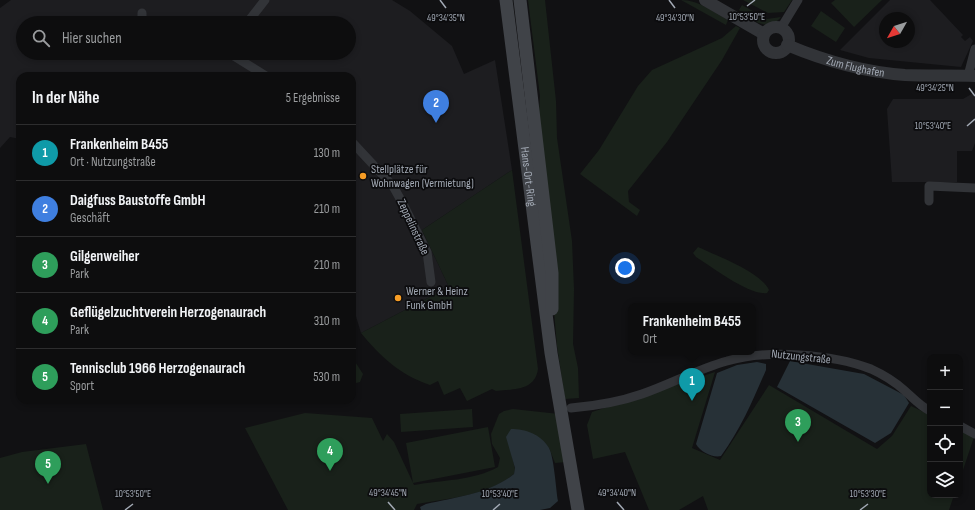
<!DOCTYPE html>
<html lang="de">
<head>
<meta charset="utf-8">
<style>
	:root { --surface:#0d0d0e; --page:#1b1b1c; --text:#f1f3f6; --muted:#9a9c9e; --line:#2d2d2e; --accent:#d93025 }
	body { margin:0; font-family:"Sofia Sans Condensed",sans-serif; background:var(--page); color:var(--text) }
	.controls { position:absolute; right:12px; bottom:12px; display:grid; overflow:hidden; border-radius:8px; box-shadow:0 2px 6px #0003 }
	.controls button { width:36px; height:36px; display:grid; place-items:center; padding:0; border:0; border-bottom:1px solid var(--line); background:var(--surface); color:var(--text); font:20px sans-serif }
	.compass { position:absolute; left:879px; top:12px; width:36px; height:36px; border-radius:50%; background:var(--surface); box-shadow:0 2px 6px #0003; rotate:231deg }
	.you { position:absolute; left:625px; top:268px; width:14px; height:14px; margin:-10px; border:3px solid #fff; border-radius:50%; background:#1a73e8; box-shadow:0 0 0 6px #1a73e833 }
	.badge { display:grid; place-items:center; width:26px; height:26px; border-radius:50%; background:var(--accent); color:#fff; font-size:13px; font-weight:700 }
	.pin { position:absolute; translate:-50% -33px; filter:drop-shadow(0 1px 2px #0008) }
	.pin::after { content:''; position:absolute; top:21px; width:14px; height:12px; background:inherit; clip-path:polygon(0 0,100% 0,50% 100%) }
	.popup { position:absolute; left:628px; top:303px; width:128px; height:52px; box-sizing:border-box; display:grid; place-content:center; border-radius:8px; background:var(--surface); filter:drop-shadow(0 1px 3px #0005); font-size:13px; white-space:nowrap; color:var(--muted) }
	.popup b { font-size:15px; color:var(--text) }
	.popup::after { content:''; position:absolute; left:50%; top:100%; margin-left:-8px; border:8px solid transparent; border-top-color:var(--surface) }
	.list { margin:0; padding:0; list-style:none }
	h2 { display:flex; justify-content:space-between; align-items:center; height:52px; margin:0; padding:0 16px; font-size:17px }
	h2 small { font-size:13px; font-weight:400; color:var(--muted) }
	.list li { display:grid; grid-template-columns:26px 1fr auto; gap:12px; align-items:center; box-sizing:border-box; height:56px; padding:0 16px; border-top:1px solid var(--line) }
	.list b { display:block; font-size:15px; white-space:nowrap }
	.list p { margin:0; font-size:13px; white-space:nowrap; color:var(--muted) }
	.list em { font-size:13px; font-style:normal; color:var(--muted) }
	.icon { flex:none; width:22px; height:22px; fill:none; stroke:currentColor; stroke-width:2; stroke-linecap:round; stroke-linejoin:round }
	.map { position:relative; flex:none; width:975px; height:510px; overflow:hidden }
	.search { position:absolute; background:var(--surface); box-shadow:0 2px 6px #0003; left:16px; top:16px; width:340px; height:44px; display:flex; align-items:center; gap:10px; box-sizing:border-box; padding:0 14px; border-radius:22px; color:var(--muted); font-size:15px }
	.panel { position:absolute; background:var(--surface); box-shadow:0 2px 6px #0003; left:16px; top:72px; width:340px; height:332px; border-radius:12px }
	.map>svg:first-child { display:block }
</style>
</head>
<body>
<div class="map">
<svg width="975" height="510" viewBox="0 0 975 510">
	<rect width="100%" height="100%" fill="#111113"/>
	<path fill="#1d1d20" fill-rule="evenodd" d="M 11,0 L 392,0 L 410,11 L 452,46 L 464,74 L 495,60 L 512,170 L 422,230 L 449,287 L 361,333 L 352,303 L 352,76 L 20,76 L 20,139 L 10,137 L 0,148 L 0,8 ZM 23,23 L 349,23 L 349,53 L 23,53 Z
		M 890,0 L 930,0 L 963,35 L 961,37 L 965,41 L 970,37 L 973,41 L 961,67 L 869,58 L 840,50 ZM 885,18 L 909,18 L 909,42 L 885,42 Z
		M 975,92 L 975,143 L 972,151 L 957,151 L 957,182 L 892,182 L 887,109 L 893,99 L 963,99 Z"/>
	<path fill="#19211a" d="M 528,0 L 545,0 L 556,101 L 557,138 L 572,241 L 574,289 L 573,344 L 578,368 L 579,398 L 565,399 L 557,346 L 538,127 L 540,96 Z
		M 681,0 C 699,0 713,12 728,20 L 726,25 Z
		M 743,0 L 792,0 L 784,12 L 768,13 Z
		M 835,0 L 882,0 L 854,27 L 831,3 Z
		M 742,5 L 767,19 L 781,17 C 768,33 751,20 739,10 Z
		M 821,11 L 845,28 L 836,42 L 811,26 Z
		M 736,26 L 740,28 L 722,60 L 667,142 L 628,191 L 629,202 L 640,210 L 637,216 L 580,174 L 599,150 L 638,86 L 652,70 L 722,38 Z
		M 512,170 L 538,369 C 535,391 513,389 496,391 L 492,389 L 467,401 L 460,388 L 444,395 L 438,381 L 430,385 C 400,375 380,356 361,333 L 449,287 L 422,230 Z
		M 698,247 C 715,255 761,272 769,290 L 767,293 C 750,296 712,267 696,257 L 693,253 Z
		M 352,357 L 363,374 L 360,382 L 352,384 Z
		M 715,372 L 692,448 L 720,460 L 769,385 L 877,449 L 892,436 L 911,406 L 930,415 L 930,495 L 954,495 L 949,510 L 708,510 L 703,496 L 679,510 L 649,510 L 625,452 L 593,459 L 587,425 L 592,412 Z
		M 472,409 L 473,427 L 401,432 L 400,414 Z
		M 513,409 L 559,414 L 567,462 L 555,463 L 549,448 L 512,456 L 515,469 L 514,474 C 486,496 451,498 417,504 L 414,510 L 288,510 L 245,428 L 305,413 L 372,418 L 383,441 L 387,434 L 394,442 L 414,485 C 441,480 473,481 498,467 L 500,458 L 492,444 L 491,434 L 499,414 L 504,411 Z
		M 488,427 L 495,467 L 413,483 L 406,443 Z
		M 960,430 L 974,437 L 960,479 Z
		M 86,444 L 103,510 L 0,510 L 0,458 L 22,452 Z"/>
	<path fill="#273137" d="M 790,361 L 864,374 L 904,395 L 909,403 L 891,433 L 875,443 L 777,387 Z
		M 757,362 L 766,364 L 766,370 C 753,400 741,429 721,456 C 713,458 700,452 696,444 L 717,373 L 737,365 Z
		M 511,429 C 525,429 541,434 549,448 C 554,457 556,489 558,501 L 550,508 L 540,510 L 421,510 L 420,507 L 426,504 C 456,497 489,494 514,474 L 515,468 L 506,437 Z"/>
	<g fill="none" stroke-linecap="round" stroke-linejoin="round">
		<path stroke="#323438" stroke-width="9" d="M 127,23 L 130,23
			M 142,23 L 142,13
			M 247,23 L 265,0
			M 781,28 L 798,0
			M 229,53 L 266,76
			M 968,76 L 975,49
			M 352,142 L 393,186 L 403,204 L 427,252 L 431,282
			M 929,201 L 929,186 L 975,188
			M 571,408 C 595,406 619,402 642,394 C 671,384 698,369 727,361 C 767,349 832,354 871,369 C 882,374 895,382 904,390 C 913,398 920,406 930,411
			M 960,426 L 975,434"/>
		<g stroke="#323438" stroke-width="12">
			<path d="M 705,0 L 764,34"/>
			<circle cx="776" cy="40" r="13"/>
			<path id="s1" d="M 787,45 C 825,61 864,72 905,75 C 928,76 952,75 975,76"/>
		</g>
		<g stroke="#404348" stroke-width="13">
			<path id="s2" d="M 506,0 L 551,353 L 578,510"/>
			<path d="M 520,0 L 552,273 L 552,309"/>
		</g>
	</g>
	<path fill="none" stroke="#a2a9b4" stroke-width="1.5" d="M 440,0 L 446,8M 669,0 L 675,8M 747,6 L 755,0M 969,88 L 975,96M 967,126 L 975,119M 388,502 L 395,510M 617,502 L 624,510M 125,510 L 133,504M 493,510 L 500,504M 860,510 L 868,504"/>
	<g fill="#f79d25" stroke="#0c0c0e" stroke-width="1.5">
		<circle cx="363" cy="176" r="4"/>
		<circle cx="398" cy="298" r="4"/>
	</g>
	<g text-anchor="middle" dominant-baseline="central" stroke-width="3.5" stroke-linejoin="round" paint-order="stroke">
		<g font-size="12" fill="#a2a9b4" stroke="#0c0c0e">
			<text stroke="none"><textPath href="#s1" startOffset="72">Zum Flughafen</textPath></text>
			<text stroke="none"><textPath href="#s2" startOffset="178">Hans-Ort-Ring</textPath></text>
			<text transform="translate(413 227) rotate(65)">Zeppelinstraße</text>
			<text transform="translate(801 357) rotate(6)">Nutzungstraße</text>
		</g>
		<g font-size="12" fill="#a2a9b4" stroke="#0c0c0e" text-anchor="start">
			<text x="371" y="169">Stellplätze für<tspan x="371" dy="14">Wohnwagen (Vermietung)</tspan></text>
			<text x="406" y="291">Werner &amp; Heinz<tspan x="406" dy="14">Funk GmbH</tspan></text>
		</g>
	</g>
	<g font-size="10" text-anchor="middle" fill="#a2a9b4" stroke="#0c0c0e" stroke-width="3.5" stroke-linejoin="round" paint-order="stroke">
		<text x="747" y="20">10°53'50"E</text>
		<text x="675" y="21">49°34'30"N</text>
		<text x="446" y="21">49°34'35"N</text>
		<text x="935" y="91">49°34'25"N</text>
		<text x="933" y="129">10°53'40"E</text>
		<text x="388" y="496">49°34'45"N</text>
		<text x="617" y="496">49°34'40"N</text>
		<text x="133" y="497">10°53'50"E</text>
		<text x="500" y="497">10°53'40"E</text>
		<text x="868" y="497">10°53'30"E</text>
	</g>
</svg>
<div class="controls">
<button>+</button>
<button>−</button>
<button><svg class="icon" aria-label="locate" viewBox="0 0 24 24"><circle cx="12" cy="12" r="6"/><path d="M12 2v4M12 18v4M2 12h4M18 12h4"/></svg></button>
<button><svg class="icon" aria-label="layers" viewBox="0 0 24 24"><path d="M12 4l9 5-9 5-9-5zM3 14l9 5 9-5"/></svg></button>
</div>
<svg class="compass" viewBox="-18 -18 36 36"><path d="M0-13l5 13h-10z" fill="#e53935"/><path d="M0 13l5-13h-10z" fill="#9a9c9e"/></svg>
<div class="you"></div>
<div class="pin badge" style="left:692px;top:401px;background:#0f9aa8">1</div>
<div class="popup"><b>Frankenheim B455</b>Ort</div>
<div class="pin badge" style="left:436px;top:123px;background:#3f7fe0">2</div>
<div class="pin badge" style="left:798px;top:442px;background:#2e9e5b">3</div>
<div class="pin badge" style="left:330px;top:471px;background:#2e9e5b">4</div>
<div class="pin badge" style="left:48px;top:484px;background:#2e9e5b">5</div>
<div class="search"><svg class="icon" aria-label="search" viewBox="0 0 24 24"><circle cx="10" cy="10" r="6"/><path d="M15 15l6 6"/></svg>Hier suchen</div>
<section class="panel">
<h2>In der Nähe<small>5 Ergebnisse</small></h2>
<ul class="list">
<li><span class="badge" style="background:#0f9aa8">1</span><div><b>Frankenheim B455</b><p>Ort · Nutzungstraße</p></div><em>130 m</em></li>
<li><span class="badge" style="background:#3f7fe0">2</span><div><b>Daigfuss Baustoffe GmbH</b><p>Geschäft</p></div><em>210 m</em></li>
<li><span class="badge" style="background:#2e9e5b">3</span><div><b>Gilgenweiher</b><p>Park</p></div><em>210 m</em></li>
<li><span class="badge" style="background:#2e9e5b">4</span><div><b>Geflügelzuchtverein Herzogenaurach</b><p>Park</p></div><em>310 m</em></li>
<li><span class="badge" style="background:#2e9e5b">5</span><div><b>Tennisclub 1966 Herzogenaurach</b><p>Sport</p></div><em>530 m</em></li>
</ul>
</section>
</div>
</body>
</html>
